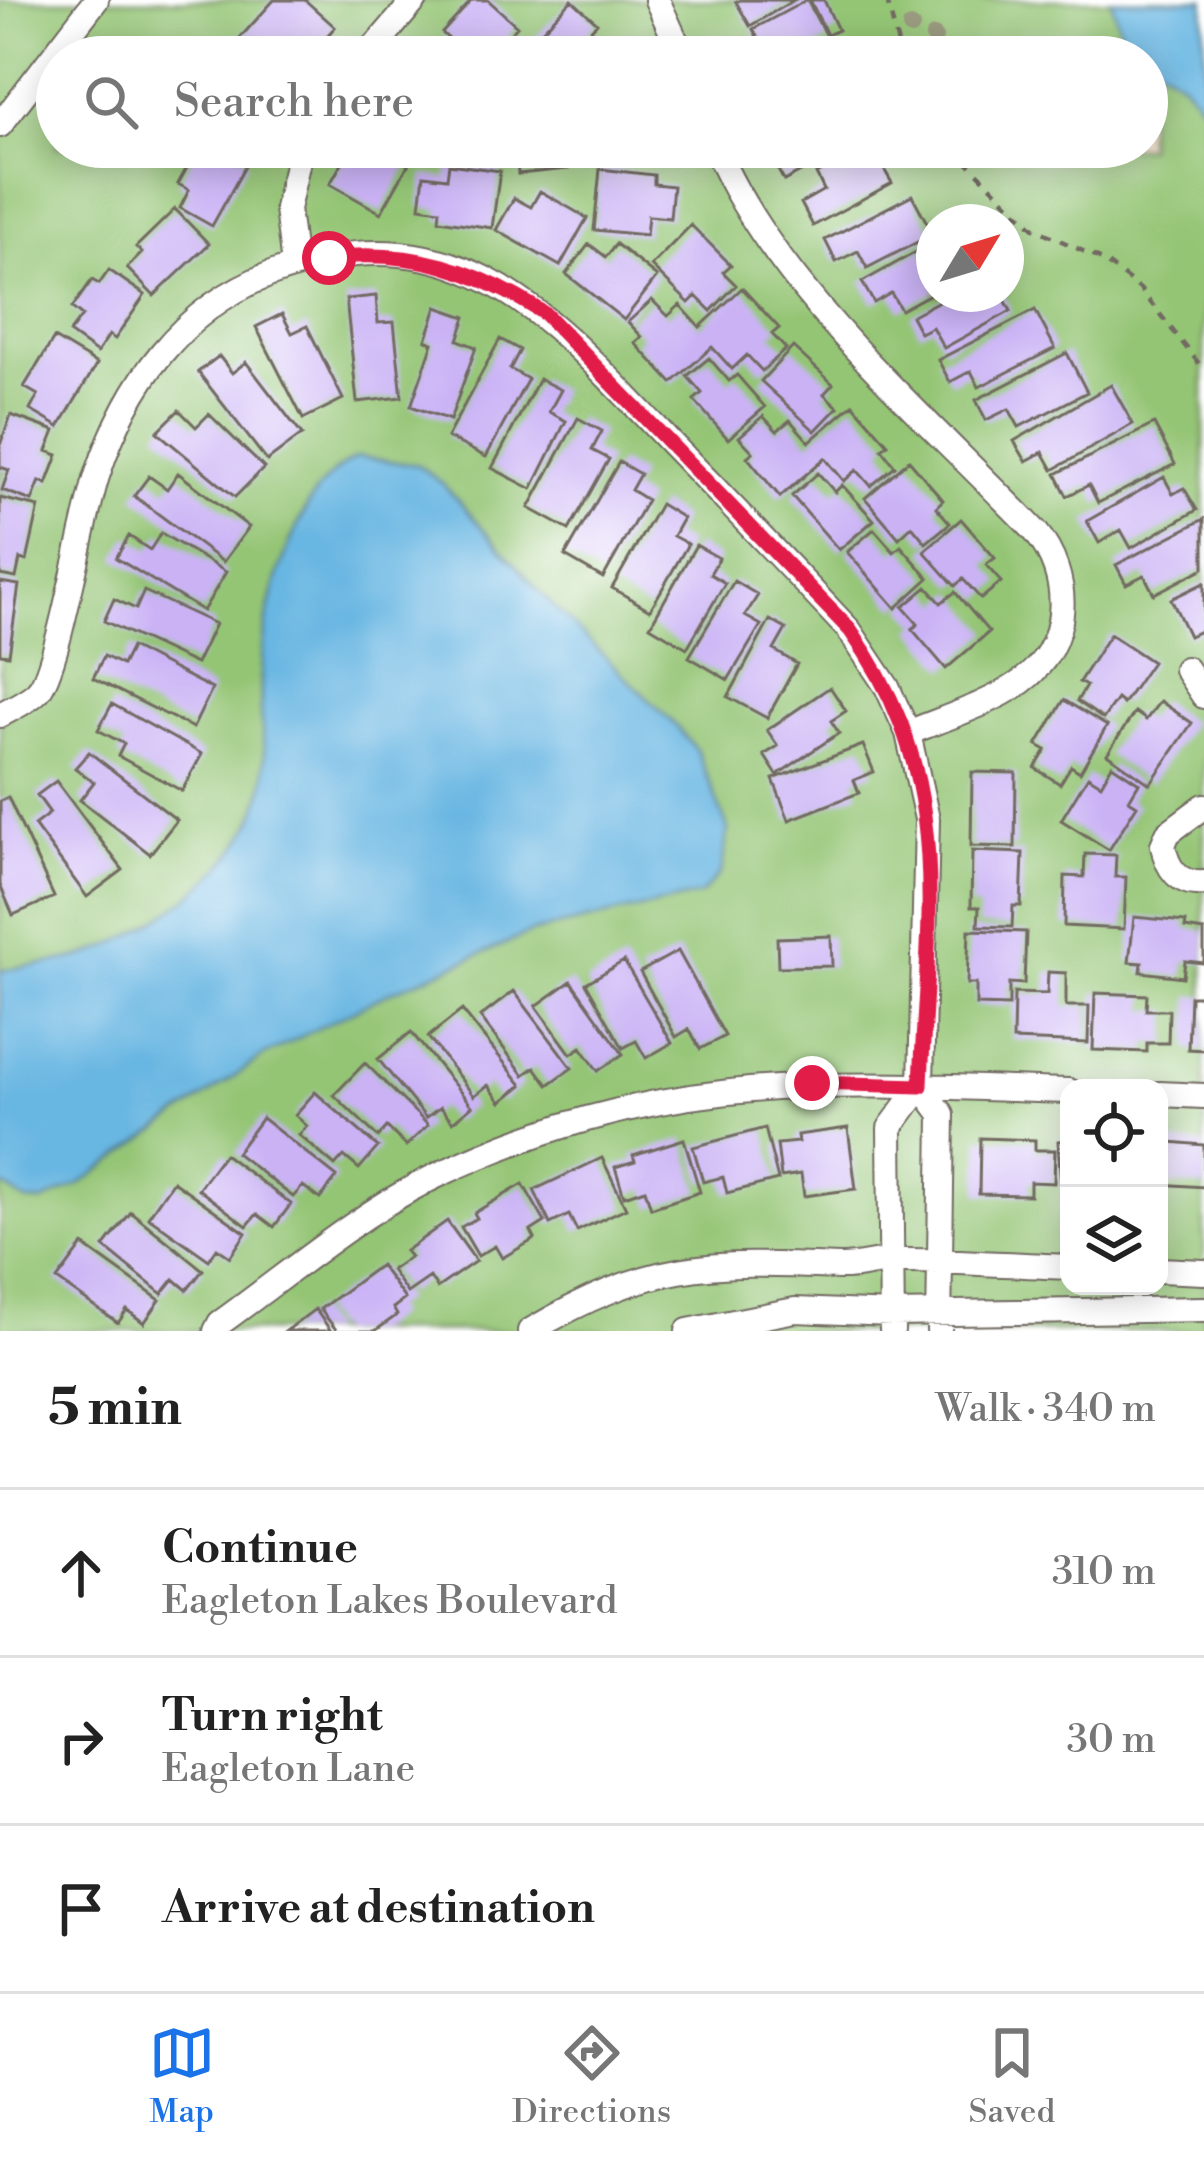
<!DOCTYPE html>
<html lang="en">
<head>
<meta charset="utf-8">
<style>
	:root { --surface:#fff; --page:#f6f6f6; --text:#222; --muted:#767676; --line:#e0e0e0; --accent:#1a73e8 }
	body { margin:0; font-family:"Libre Bodoni",serif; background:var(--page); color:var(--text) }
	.controls { position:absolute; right:36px; bottom:36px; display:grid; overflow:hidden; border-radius:24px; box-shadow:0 6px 30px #0003 }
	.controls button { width:108px; height:108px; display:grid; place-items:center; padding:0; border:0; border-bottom:3px solid var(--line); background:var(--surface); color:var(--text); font:60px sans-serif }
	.compass { position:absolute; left:916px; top:204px; width:108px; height:108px; border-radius:50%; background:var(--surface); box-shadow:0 6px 30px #0003; rotate:52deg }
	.stop { position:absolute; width:36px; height:36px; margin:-27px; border:9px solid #e11d48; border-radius:50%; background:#fff }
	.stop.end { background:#e11d48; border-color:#fff; box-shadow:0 3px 12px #0008 }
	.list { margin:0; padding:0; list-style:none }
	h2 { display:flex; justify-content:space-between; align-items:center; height:156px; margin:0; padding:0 48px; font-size:51px }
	h2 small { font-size:39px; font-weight:400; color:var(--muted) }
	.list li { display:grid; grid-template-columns:78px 1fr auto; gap:36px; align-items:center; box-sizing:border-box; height:168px; padding:0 48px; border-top:3px solid var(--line) }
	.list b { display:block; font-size:45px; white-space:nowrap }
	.list p { margin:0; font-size:39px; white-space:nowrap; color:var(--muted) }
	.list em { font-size:39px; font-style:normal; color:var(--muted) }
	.icon { flex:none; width:66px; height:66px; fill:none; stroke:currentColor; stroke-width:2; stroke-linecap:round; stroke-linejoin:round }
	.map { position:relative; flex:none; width:1204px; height:1331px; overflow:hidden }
	.search { position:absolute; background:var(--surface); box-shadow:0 6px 30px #0003; left:36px; right:36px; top:36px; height:132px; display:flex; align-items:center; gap:30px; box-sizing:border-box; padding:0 42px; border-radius:66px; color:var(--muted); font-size:45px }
	.sheet { height:660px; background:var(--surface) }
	nav { display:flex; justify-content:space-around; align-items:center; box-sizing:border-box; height:168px; border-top:3px solid var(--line); background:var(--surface); font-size:33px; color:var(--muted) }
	nav a { display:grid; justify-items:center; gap:6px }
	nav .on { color:var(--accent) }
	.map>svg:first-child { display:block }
</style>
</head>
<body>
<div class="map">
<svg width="1204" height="1331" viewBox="0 0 1204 1331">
	<rect width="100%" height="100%" fill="#fff"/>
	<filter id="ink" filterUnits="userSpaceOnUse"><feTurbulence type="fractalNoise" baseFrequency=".00833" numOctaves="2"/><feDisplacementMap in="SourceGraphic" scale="24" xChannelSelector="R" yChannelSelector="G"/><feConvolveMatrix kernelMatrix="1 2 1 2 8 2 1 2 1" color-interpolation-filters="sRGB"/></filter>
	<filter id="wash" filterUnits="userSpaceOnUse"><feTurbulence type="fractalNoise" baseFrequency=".004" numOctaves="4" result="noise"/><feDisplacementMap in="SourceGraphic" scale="48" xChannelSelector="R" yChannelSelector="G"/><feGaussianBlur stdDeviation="2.7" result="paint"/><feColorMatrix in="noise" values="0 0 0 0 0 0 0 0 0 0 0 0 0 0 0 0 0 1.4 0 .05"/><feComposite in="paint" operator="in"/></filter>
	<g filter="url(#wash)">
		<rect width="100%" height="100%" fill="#f6e1c9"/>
		<path fill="#94c574" stroke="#607850" stroke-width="3" fill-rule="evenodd" d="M 0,0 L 1204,0 L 1204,1331 L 0,1331 ZM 57,57 L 1147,57 L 1147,147 L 57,147 ZM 934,222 L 1006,222 L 1006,294 L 934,294 ZM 1069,1088 L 1159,1088 L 1159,1286 L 1069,1286 Z"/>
		<path fill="#68b6e2" stroke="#4a7086" stroke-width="3" d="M 1111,0 L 1204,0 L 1204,108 L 1181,81 L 1125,45 Z
			M 357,457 L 418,465 L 442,483 L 553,606 L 677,727 L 697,751 L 728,829 L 721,873 L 700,895 L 533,932 L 388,993 L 265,1055 L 80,1184 L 42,1202 L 26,1201 L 0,1184 L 0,971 C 29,964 63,964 90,954 C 158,929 256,860 264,781 C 267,758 261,731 261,708 C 259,644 269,589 295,531 C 310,498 324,474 357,457 Z"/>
		<g id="blocks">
			<path fill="#cab2f5" d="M 274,0 L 305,0 L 335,27 L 308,57 L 258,57 L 239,39 Z
				M 472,0 L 488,0 L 517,26 L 506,38 L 513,43 L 501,57 L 441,57 L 437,54 L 450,40 L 442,33 Z
				M 572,0 L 597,23 L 582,39 L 590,46 L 580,57 L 524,57 L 520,53 Z
				M 740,0 L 794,0 L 750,26 L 736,2 Z
				M 807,0 L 828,40 L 797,57 L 737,57 L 761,44 L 753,29 Z
				M 810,0 L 824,0 L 838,30 L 827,35 Z
				M 207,147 L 224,147 L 248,161 L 212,226 L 180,208 L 189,190 L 178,184 L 196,151 L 203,154 Z
				M 351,147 L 396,147 L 391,155 L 408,165 L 381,213 L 330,184 Z
				M 516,147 L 566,147 L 568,169 L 518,174 Z
				M 790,147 L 847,147 L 784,181 L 771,157 Z
				M 866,147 L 886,147 L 895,163 L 884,169 L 892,183 L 813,226 L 801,203 L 824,190 L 816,174 Z
				M 449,164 L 500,171 L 492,228 L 439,220 L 440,210 L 420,207 L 424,175 L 447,178 Z
				M 600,169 L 654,175 L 654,184 L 673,186 L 670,218 L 648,216 L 646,235 L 594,230 Z
				M 540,191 L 587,218 L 560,266 L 496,230 L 514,198 L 531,207 Z
				M 912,195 L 933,234 L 867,268 L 858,251 L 836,262 L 825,240 Z
				M 175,209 L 209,244 L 154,296 L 127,268 L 142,253 L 136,247 Z
				M 691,225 L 731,265 L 723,272 L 736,285 L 711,311 L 696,296 L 689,303 L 651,266 Z
				M 934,242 L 934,292 L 901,310 L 891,293 L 874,303 L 862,282 Z
				M 589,244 L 606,257 L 616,244 L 657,277 L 624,320 L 566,274 Z
				M 109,270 L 145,295 L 115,339 L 109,335 L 97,353 L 69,333 L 82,316 L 72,308 L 92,280 L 99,284 Z
				M 742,288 L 779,328 L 772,334 L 786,349 L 762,371 L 747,355 L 732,369 L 712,347 L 672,383 L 635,343 L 642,337 L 628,322 L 652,300 L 668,316 L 680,305 L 700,327 Z
				M 952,294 L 1002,294 L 1011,311 L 944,348 L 932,327 L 920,333 L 911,316 Z
				M 376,296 L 378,323 L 394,322 L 402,397 L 357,402 L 346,299 Z
				M 437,307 L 466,317 L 458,340 L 476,347 L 450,420 L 411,406 L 433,343 L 426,340 Z
				M 1035,310 L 1055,348 L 979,387 L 971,371 L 950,382 L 938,360 Z
				M 282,314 L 292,333 L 307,326 L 343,399 L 303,419 L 256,327 Z
				M 54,338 L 97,364 L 59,427 L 30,410 L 38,395 L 24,387 Z
				M 500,339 L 520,350 L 510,369 L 528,379 L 486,457 L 447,437 Z
				M 793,347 L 833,384 L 824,394 L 838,407 L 815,431 L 761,381 Z
				M 1067,353 L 1087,392 L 1019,427 L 1009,409 L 986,420 L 976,400 Z
				M 219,356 L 232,373 L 246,362 L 302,435 L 267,461 L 198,372 Z
				M 709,358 L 729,381 L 737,375 L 765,407 L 728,439 L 694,400 L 702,393 L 687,376 Z
				M 539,379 L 561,390 L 549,412 L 566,421 L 532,489 L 492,468 Z
				M 1111,385 L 1133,424 L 1053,470 L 1043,452 L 1026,461 L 1014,441 Z
				M 853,404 L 888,444 L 882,449 L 895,466 L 871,486 L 857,470 L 844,481 L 825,458 L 780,497 L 747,457 L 753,452 L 739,437 L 763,416 L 777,431 L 790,420 L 809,442 Z
				M 179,410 L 196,427 L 209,414 L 264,468 L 235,497 L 157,432 Z
				M 11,415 L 55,431 L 47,451 L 58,455 L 47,484 L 40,481 L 32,501 L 2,490 L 9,470 L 0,467 L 0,445 Z
				M 578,418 L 602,431 L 592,450 L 609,459 L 569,530 L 529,508 Z
				M 1154,424 L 1175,464 L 1098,503 L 1089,485 L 1067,496 L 1056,474 Z
				M 909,460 L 943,500 L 936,507 L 950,523 L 926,543 L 912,526 L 899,538 L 865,498 Z
				M 619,462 L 640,474 L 631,490 L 647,500 L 603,578 L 565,556 Z
				M 178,473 L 249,527 L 223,562 L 134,496 L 149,476 L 167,489 Z
				M 818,473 L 835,492 L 842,485 L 874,520 L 839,550 L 792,496 Z
				M 1164,477 L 1173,494 L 1184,488 L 1197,510 L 1131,548 L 1121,530 L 1099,543 L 1087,521 Z
				M 0,498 L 39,507 L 27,561 L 20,559 L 16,578 L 0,575 Z
				M 660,504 L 683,518 L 673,536 L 688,544 L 650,610 L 612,588 Z
				M 961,519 L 995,558 L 986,565 L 1001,582 L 981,599 L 963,579 L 955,586 L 924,551 Z
				M 1204,519 L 1204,568 L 1154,594 L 1144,575 L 1126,584 L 1116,565 Z
				M 874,529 L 894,552 L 901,546 L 929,578 L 896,608 L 847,552 Z
				M 161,533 L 226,572 L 203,611 L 116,558 L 129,536 L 150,550 Z
				M 696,545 L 719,558 L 710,574 L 725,583 L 687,648 L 650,626 Z
				M 734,581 L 758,595 L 745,616 L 761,625 L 728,680 L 689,657 Z
				M 0,582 L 19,585 L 9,655 L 0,654 Z
				M 1204,583 L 1204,629 L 1189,636 L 1171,599 Z
				M 927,587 L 941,603 L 955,592 L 989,632 L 946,669 L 912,629 L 918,624 L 903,607 Z
				M 144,591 L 215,624 L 196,664 L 104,621 L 114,599 L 136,609 Z
				M 770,620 L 786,629 L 774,650 L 797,664 L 767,718 L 728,697 Z
				M 1110,634 L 1152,662 L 1123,704 L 1117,699 L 1103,719 L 1077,701 L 1086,686 L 1079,682 Z
				M 131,647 L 212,689 L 193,728 L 93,678 L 104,656 L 122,665 Z
				M 830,687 L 846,711 L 831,721 L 839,733 L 777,775 L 764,755 L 778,746 L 767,730 Z
				M 1064,700 L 1107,726 L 1080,772 L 1071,766 L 1060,784 L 1035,768 L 1046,750 L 1037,745 Z
				M 1160,701 L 1192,723 L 1150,784 L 1107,754 L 1135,712 L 1146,720 Z
				M 112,704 L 202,754 L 182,791 L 118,756 L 124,744 L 98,730 Z
				M 863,745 L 874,772 L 854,780 L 859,793 L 789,820 L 773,779 Z
				M 89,752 L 177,820 L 150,854 L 80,800 L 94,782 L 75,768 Z
				M 1112,765 L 1139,783 L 1129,800 L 1137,805 L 1109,850 L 1061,820 L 1088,776 L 1101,784 Z
				M 972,772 L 1016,773 L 1015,847 L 971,846 Z
				M 56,781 L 123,870 L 87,897 L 34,825 L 50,813 L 37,795 Z
				M 8,797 L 54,897 L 13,915 L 0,885 L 0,801 Z
				M 972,851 L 1023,853 L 1021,906 L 1013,906 L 1012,927 L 978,926 L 979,907 L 971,907 Z
				M 1085,854 L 1116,855 L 1115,877 L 1126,877 L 1124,929 L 1064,926 L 1065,876 L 1084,877 Z
				M 1134,917 L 1186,922 L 1185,928 L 1204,931 L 1204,963 L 1185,961 L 1183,977 L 1141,972 L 1142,963 L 1129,962 Z
				M 969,930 L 1026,932 L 1024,984 L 1009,983 L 1009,1006 L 976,1005 L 976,984 L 967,984 Z
				M 831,936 L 832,966 L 778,967 L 777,938 Z
				M 678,951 L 725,1036 L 700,1049 L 689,1029 L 676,1037 L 640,972 Z
				M 624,961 L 672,1043 L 646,1058 L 636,1041 L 623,1048 L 586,983 Z
				M 1048,972 L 1066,973 L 1066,1006 L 1089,1006 L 1088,1043 L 1013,1040 L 1014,993 L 1047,994 Z
				M 571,981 L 623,1054 L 598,1071 L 581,1047 L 571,1054 L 536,1006 Z
				M 514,991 L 572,1068 L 548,1085 L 535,1067 L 524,1075 L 480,1017 Z
				M 1095,993 L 1147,995 L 1146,1010 L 1169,1010 L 1168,1043 L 1147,1043 L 1147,1052 L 1093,1050 Z
				M 1190,996 L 1204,996 L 1204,1050 L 1188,1049 Z
				M 462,1010 L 522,1085 L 501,1102 L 488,1085 L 474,1096 L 428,1037 Z
				M 411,1032 L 472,1106 L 453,1122 L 440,1107 L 426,1118 L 378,1059 Z
				M 365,1063 L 428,1125 L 406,1146 L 387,1127 L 378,1137 L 334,1095 Z
				M 315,1092 L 378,1147 L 359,1169 L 344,1156 L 335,1166 L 299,1135 L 307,1126 L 295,1115 Z
				M 262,1118 L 337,1177 L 320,1199 L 303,1186 L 293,1197 L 236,1153 Z
				M 765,1128 L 778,1180 L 727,1193 L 723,1177 L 703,1182 L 693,1147 Z
				M 848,1128 L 856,1189 L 804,1196 L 801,1174 L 781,1177 L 777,1144 L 798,1142 L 797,1135 Z
				M 980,1138 L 1035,1140 L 1035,1150 L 1055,1150 L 1054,1183 L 1030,1182 L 1030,1195 L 979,1194 Z
				M 684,1139 L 700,1192 L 651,1208 L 645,1189 L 624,1196 L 615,1167 L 635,1161 L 633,1155 Z
				M 1069,1140 L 1069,1186 L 1061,1186 L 1058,1141 Z
				M 1159,1141 L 1204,1145 L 1204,1187 L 1159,1184 Z
				M 224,1154 L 291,1204 L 274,1227 L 257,1214 L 247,1226 L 198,1189 Z
				M 602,1158 L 626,1208 L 577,1231 L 569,1215 L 550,1224 L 534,1190 Z
				M 173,1181 L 246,1233 L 230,1257 L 217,1248 L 209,1260 L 148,1217 Z
				M 523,1184 L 545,1222 L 531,1231 L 535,1239 L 502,1258 L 495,1246 L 478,1256 L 461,1227 L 477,1218 L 474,1213 Z
				M 131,1212 L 203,1270 L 187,1290 L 174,1279 L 162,1294 L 104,1247 Z
				M 447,1221 L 476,1261 L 437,1288 L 430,1277 L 407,1293 L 391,1270 L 410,1257 L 405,1251 Z
				M 83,1245 L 160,1300 L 144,1323 L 127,1310 L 118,1323 L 57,1280 Z
				M 380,1265 L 405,1299 L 393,1308 L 397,1315 L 375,1331 L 337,1331 L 320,1309 Z
				M 315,1309 L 331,1331 L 286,1331 Z"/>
		</g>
	</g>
	<g filter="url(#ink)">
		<use href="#blocks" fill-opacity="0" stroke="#726b62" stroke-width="3"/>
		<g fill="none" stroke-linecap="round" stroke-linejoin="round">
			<g stroke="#726b62" stroke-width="28">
				<path id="street" d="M 657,0 L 683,57
					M 366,57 L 415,0
					M 0,125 L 96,0
					M 715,147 C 776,291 927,418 1035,531 C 1073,577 1072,645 1021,682 C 988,705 944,718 908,733
					M 294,265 L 287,209 L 301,147
					M 1186,669 L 1204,696
					M 0,715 C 12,708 29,701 38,691 C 58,671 83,515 98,473 C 127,385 181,308 271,274 C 458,205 551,317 667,439 C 728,502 789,566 849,630 L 887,687 L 908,733 L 927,819 L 921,1086 L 890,1128 L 892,1331
					M 1204,806 L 1168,833 L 1163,845 C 1167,869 1179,885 1204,883
					M 921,1086 L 942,1114 L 939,1331
					M 1159,1094 L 1204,1096
					M 1159,1270 L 1204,1272
					M 216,1331 L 220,1323 C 290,1273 360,1212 438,1175 C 662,1069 830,1083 1069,1091
					M 530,1331 C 647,1262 707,1261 839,1267 C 857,1268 875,1261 894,1261 C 952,1260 1011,1265 1069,1267
					M 688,1331 L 795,1310 L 892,1314 L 1204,1309"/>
			</g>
			<path stroke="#726b62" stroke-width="4.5" stroke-dasharray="9 9" stroke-linecap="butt" d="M 887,0 L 901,57
				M 952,147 L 1034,228 L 1102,260 L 1140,289 L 1204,370"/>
			<use href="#street" stroke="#fff" stroke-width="24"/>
		</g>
		<g fill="#9b9b80">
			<circle cx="911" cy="27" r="9"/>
			<circle cx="934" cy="37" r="9"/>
		</g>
	</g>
	<g fill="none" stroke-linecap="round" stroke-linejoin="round" filter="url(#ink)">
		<path stroke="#e11d48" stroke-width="15" d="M 329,258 C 411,248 477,270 545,314 L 850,630 C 956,778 927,915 921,1086 L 812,1083"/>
	</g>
</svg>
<div class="controls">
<button><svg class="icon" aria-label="locate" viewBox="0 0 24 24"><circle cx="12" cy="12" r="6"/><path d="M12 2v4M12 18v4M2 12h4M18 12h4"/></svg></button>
<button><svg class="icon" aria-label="layers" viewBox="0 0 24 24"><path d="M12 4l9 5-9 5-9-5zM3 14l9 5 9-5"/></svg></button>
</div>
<svg class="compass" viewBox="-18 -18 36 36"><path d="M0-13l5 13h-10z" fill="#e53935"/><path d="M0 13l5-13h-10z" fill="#767676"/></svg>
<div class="stop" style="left:329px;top:258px"></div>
<div class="stop end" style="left:812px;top:1083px"></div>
<div class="search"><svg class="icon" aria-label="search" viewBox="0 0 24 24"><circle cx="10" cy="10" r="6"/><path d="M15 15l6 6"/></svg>Search here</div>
</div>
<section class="sheet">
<h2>5 min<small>Walk · 340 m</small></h2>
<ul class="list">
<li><svg class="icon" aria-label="ahead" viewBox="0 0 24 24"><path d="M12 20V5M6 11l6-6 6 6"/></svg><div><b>Continue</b><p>Eagleton Lakes Boulevard</p></div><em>310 m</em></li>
<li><svg class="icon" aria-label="right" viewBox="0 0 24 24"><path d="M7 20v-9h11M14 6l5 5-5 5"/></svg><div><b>Turn right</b><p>Eagleton Lane</p></div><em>30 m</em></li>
<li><svg class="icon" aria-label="arrive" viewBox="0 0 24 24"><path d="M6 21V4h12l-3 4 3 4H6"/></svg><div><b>Arrive at destination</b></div></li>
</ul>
</section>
<nav>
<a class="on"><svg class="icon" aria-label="map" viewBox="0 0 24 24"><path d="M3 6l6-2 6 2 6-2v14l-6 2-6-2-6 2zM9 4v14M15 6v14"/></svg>Map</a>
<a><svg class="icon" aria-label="directions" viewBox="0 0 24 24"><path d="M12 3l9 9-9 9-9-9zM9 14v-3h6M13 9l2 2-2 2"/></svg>Directions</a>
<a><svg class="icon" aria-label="saved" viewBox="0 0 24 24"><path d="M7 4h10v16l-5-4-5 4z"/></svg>Saved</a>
</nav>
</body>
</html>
